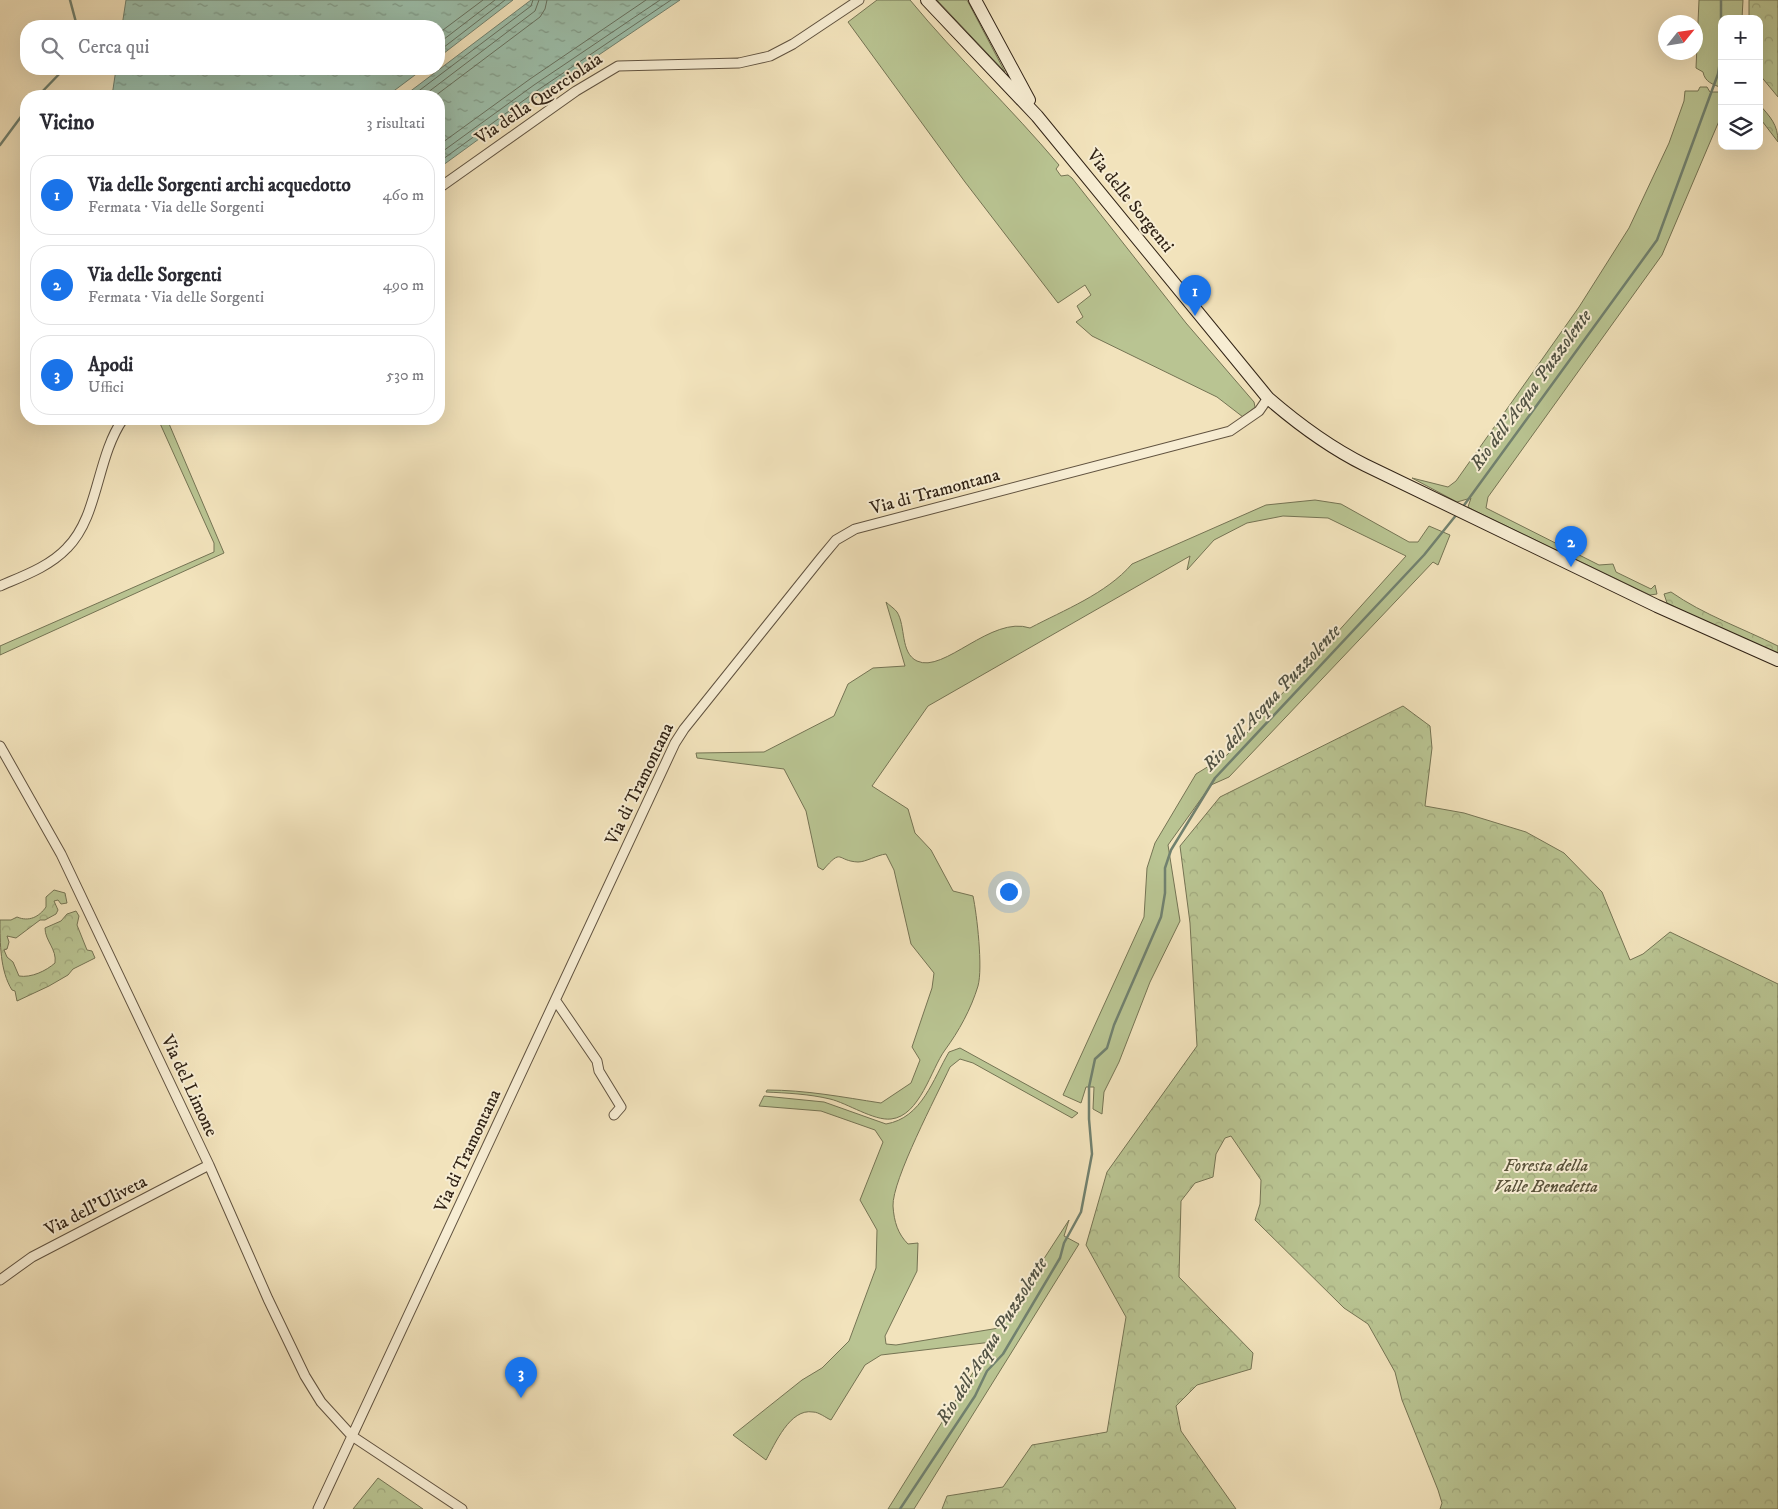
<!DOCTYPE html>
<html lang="it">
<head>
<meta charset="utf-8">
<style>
	:root { --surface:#fff; --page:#f7f7f7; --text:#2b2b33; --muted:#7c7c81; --line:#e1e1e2; --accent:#1a73e8 }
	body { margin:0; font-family:"IM FELL DW Pica",serif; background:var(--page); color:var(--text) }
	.controls { position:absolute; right:15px; top:15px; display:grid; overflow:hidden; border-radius:10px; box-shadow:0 5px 20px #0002 }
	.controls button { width:45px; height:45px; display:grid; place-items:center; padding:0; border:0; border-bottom:1px solid var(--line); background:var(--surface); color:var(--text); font:25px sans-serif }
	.compass { position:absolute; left:1658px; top:15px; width:45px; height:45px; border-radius:50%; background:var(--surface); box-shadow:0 5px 20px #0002; rotate:60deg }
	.you { position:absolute; left:1008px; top:891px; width:18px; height:18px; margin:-12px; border:4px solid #fff; border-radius:50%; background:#1a73e8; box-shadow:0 0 0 8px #1a73e833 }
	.badge { display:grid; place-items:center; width:32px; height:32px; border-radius:50%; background:var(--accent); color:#fff; font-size:16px; font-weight:700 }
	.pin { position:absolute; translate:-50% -41px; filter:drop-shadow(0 1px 2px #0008) }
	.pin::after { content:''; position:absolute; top:26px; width:18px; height:15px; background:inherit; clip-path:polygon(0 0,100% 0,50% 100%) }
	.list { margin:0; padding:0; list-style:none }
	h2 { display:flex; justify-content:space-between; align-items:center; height:65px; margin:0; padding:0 20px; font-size:21px }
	h2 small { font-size:16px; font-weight:400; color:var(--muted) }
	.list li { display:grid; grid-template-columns:32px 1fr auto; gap:15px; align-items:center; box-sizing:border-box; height:80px; margin:0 10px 10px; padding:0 10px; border:1px solid var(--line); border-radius:20px }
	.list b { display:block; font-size:19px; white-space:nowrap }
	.list p { margin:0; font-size:16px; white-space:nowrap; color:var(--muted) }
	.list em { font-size:16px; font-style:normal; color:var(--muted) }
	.icon { flex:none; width:28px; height:28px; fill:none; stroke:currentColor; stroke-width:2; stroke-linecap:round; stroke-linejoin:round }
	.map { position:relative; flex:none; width:1778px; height:1509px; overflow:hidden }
	.search { position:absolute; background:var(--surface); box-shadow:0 5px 20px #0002; left:20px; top:20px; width:425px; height:55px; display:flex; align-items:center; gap:12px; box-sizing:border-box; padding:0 18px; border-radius:20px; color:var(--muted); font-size:19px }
	.panel { position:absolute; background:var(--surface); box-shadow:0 5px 20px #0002; left:20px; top:90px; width:425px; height:335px; border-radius:20px }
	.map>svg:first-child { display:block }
</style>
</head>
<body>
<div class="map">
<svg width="1778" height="1509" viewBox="0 0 1778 1509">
	<defs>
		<pattern id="forest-crowns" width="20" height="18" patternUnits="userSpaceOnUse" patternTransform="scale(1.25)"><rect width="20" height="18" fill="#b9c492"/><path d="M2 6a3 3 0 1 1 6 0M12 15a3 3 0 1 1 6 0" fill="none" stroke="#a0a87d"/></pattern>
		<pattern id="water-ripples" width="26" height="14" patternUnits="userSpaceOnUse" patternTransform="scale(1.25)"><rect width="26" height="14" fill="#9cbfab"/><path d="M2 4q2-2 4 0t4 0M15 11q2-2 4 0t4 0" fill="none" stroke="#809b8a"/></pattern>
	</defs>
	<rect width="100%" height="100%" fill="#f2e3bc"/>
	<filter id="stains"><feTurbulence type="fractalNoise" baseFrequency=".004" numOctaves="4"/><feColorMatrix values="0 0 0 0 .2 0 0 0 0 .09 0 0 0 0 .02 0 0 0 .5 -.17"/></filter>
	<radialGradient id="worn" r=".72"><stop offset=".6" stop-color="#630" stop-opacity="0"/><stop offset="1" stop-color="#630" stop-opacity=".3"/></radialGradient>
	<path fill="#b9c492" stroke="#757454" d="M 877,0 L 910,0 C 957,57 1011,108 1059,165 L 1056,169 L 1061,176 L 1068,175 L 1072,178 L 1186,323 L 1254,402 L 1255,407 L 1243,417 L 1217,397 L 1092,336 L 1076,322 L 1083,317 L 1077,306 L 1091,295 L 1085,285 L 1058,303 L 965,182 L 848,22 Z
		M 937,0 L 967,0 L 1005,72 Z
		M 1699,0 L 1743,0 L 1742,19 L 1722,19 L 1722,88 C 1712,84 1705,82 1703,72 L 1696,68 Z
		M 1700,87 L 1707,87 L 1710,92 L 1722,92 L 1722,114 L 1662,255 L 1488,497 L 1486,508 L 1599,565 L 1613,564 L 1616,572 L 1651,589 L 1655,585 L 1657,594 L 1650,595 L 1473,510 L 1468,507 L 1471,498 L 1457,502 L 1412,478 L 1448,487 L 1456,481 L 1579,307 L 1629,228 L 1669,143 L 1684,101 L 1685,91 L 1698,91 Z
		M 158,419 L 167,419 L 224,553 L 0,655 L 0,646 L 214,552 L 214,543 Z
		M 1315,500 L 1341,504 L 1409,542 L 1418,542 L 1429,526 L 1450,535 L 1438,565 L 1433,562 L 1229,777 L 1211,785 L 1168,845 L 1180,921 L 1150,982 L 1119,1062 L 1104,1092 L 1102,1114 L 1093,1109 L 1094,1087 L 1086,1087 L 1081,1103 L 1063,1095 L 1144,917 L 1147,868 L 1155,843 L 1196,774 L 1227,755 L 1406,556 L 1328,518 L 1283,516 L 1247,523 L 1214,540 L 1187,570 L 1190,556 L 928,706 L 872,786 L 908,809 L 915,833 L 931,850 L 953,891 L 973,896 C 977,915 983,968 978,986 C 971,1009 959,1031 945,1050 C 931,1069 920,1116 891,1119 C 874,1121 847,1103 830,1099 C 809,1094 787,1093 766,1092 L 767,1090 C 806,1090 842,1097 881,1103 L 911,1083 L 920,1060 L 912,1047 L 932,988 L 934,973 L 911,944 L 894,870 L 886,854 C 877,855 866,862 858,862 C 836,861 843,847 823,870 L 818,867 L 806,811 L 784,769 L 697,758 L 696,753 L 764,752 L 834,716 L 848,684 L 873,668 L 905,666 L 886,602 C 889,605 895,609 897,612 C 906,626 900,653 917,661 C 944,674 991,615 1030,628 C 1064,610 1106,594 1132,564 L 1266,505 Z
		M 960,1048 L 1078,1113 L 1072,1118 L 973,1063 L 960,1059 L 950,1067 C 937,1095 892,1180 893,1206 C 894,1222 898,1234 908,1244 L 918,1243 L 917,1271 L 885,1336 L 886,1344 L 896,1345 L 999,1328 L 1069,1220 L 1064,1236 L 1079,1244 L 914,1509 L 888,1509 L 992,1342 L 881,1355 L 865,1365 L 831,1420 C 826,1418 819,1412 813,1412 C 790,1408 775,1444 766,1460 L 733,1435 L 802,1380 L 822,1368 L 849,1341 L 876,1268 L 877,1230 L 860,1200 L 883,1142 L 875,1130 L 821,1111 L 759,1106 L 764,1096 L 824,1102 L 886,1124 C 922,1118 933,1079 949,1052 Z"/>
	<path fill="url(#forest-crowns)" stroke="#757454" d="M 1749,0 L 1778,0 L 1778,97 L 1759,74 L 1759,19 L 1749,19 Z
		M 1759,104 C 1770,117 1778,124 1778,142 L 1759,117 Z
		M 1671,592 C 1704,615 1742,628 1778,646 L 1778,653 L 1722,630 L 1667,603 L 1664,594 Z
		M 1403,706 L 1430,726 L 1432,748 L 1425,806 L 1464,813 L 1526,832 L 1564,853 L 1602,892 L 1630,960 L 1643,954 L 1670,932 L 1778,984 L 1778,1509 L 1440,1509 L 1442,1503 L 1438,1490 L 1402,1400 L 1395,1372 L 1368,1324 L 1344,1308 L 1255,1220 L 1260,1204 L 1261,1180 L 1231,1136 L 1225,1138 L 1216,1154 L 1213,1177 L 1195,1183 L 1181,1201 L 1179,1277 L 1253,1353 L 1251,1369 L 1197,1385 L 1176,1406 L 1181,1431 L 1236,1509 L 942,1509 L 947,1496 L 1003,1487 L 1032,1445 L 1107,1432 L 1126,1317 L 1086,1245 L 1107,1172 L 1197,1046 L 1190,923 L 1180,846 L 1220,797 Z
		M 54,890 L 65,893 L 67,903 L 61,904 L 58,900 L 54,901 L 58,910 L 56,914 L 45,920 L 40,920 L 16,938 L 7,936 L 9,942 L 7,949 L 4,950 L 7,957 L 13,962 L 19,976 C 31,978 46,971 55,963 C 57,949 45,941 45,928 L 61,921 L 67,914 L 76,911 L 79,916 L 77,925 L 87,950 L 92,951 L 95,958 L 73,969 L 68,975 L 49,986 L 17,1001 L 15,991 L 12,990 C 0,971 0,943 0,920 L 11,920 L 17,917 C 29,922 39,917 46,907 L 46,897 Z
		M 378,1478 L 423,1509 L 353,1509 Z"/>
	<path fill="url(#water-ripples)" stroke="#71816f" d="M 126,0 L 513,0 L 439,57 L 439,26 L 122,26 Z
		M 531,0 L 680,0 L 541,94 L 439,168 L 439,96 L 404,96 Z
		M 116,69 L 423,69 L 387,96 L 112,96 Z"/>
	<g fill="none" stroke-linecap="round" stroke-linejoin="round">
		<path stroke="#667160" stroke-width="1" d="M 439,33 L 483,0
			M 439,43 L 495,0
			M 439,51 L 505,0
			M 412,96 L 531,6 L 533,0
			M 423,96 L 535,11 L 539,0
			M 435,96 L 540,17 L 545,9 L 547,0
			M 439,145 L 530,79 L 646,0
			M 439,154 L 534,85 L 660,0
			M 439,162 L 538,90 L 671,0"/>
		<path stroke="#71816f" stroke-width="2.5" d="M 70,0 L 77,26
			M 38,96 L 64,69
			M 0,145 L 26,110
			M 1462,508 L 1657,240 L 1718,74 L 1721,55 L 1721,0
			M 900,1509 L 975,1396 L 987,1371 L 1003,1354 L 1025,1317 L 1060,1258 L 1064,1243 L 1081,1212 L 1092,1154 L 1089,1119 L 1089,1087 L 1095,1059 L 1107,1048 L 1114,1025 L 1161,917 L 1165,893 L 1165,868 L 1171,850 L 1215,778 L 1424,555 L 1457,514"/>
		<g stroke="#615340" stroke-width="11">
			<path id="minor" d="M 439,188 L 576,91 L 618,66 L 739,63 L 770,56 L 793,44 L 859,0
				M 0,586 C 23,576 49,567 67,548 C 99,516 96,458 123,419
				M 0,746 L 61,854 L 209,1165 L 268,1299 L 305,1376 L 321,1402 L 352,1436 L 462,1509
				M 556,1001 L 597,1061 L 599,1071 L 621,1107 L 614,1115
				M 0,1280 L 32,1257 L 209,1165
				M 318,1509 L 675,743 L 684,729 L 821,558 L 836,540 L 855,529 L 1230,431 L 1259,411 L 1268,398"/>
		</g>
		<g stroke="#312316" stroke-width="14">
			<path id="secondary" d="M 927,0 L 1037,116 L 1268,398 C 1298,424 1329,447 1365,465 L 1657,606 L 1778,660
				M 975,0 L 1029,100"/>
		</g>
		<use href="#minor" stroke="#f7edd3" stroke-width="9"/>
		<use href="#secondary" stroke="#f7edd3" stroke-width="12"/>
	</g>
	<g text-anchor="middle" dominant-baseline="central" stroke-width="4" stroke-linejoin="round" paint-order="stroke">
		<g font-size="18" fill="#312316" stroke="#f7edd3">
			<text transform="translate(539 99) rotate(-34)">Via della Querciolaia</text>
			<text transform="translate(1130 201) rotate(51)">Via delle Sorgenti</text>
			<text transform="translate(935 492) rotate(-15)">Via di Tramontana</text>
			<text transform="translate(640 784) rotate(-64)">Via di Tramontana</text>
			<text transform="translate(189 1086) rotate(65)">Via del Limone</text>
			<text transform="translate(468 1151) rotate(-65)">Via di Tramontana</text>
			<text transform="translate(96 1206) rotate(-27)">Via dell'Uliveta</text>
		</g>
		<g font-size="18" font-style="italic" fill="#5a533b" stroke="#f7edd3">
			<text x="1546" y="1166">Foresta della<tspan x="1546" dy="21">Valle Benedetta</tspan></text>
		</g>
		<g font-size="19" font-style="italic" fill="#515243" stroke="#f7edd3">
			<text transform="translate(1531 390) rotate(-54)">Rio dell'Acqua Puzzolente</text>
			<text transform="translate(1272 698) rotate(-47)">Rio dell'Acqua Puzzolente</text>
			<text transform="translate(992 1341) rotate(-58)">Rio dell'Acqua Puzzolente</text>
		</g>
	</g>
	<rect width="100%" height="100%" filter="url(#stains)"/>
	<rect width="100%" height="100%" fill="url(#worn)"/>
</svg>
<div class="controls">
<button>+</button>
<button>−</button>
<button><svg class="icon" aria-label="layers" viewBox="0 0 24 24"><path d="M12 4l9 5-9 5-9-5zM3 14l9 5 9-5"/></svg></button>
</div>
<svg class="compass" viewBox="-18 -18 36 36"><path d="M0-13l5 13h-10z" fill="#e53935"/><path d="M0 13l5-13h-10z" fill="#7c7c81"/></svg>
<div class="you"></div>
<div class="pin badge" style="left:1195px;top:316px">1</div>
<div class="pin badge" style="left:1571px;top:567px">2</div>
<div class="pin badge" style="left:521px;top:1398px">3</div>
<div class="search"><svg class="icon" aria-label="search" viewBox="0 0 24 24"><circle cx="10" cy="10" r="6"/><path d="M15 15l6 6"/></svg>Cerca qui</div>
<section class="panel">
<h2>Vicino<small>3 risultati</small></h2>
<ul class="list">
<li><span class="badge">1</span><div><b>Via delle Sorgenti archi acquedotto</b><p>Fermata · Via delle Sorgenti</p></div><em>460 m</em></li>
<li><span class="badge">2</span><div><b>Via delle Sorgenti</b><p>Fermata · Via delle Sorgenti</p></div><em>490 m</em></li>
<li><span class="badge">3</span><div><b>Apodi</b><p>Uffici</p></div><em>530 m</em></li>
</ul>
</section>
</div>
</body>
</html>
